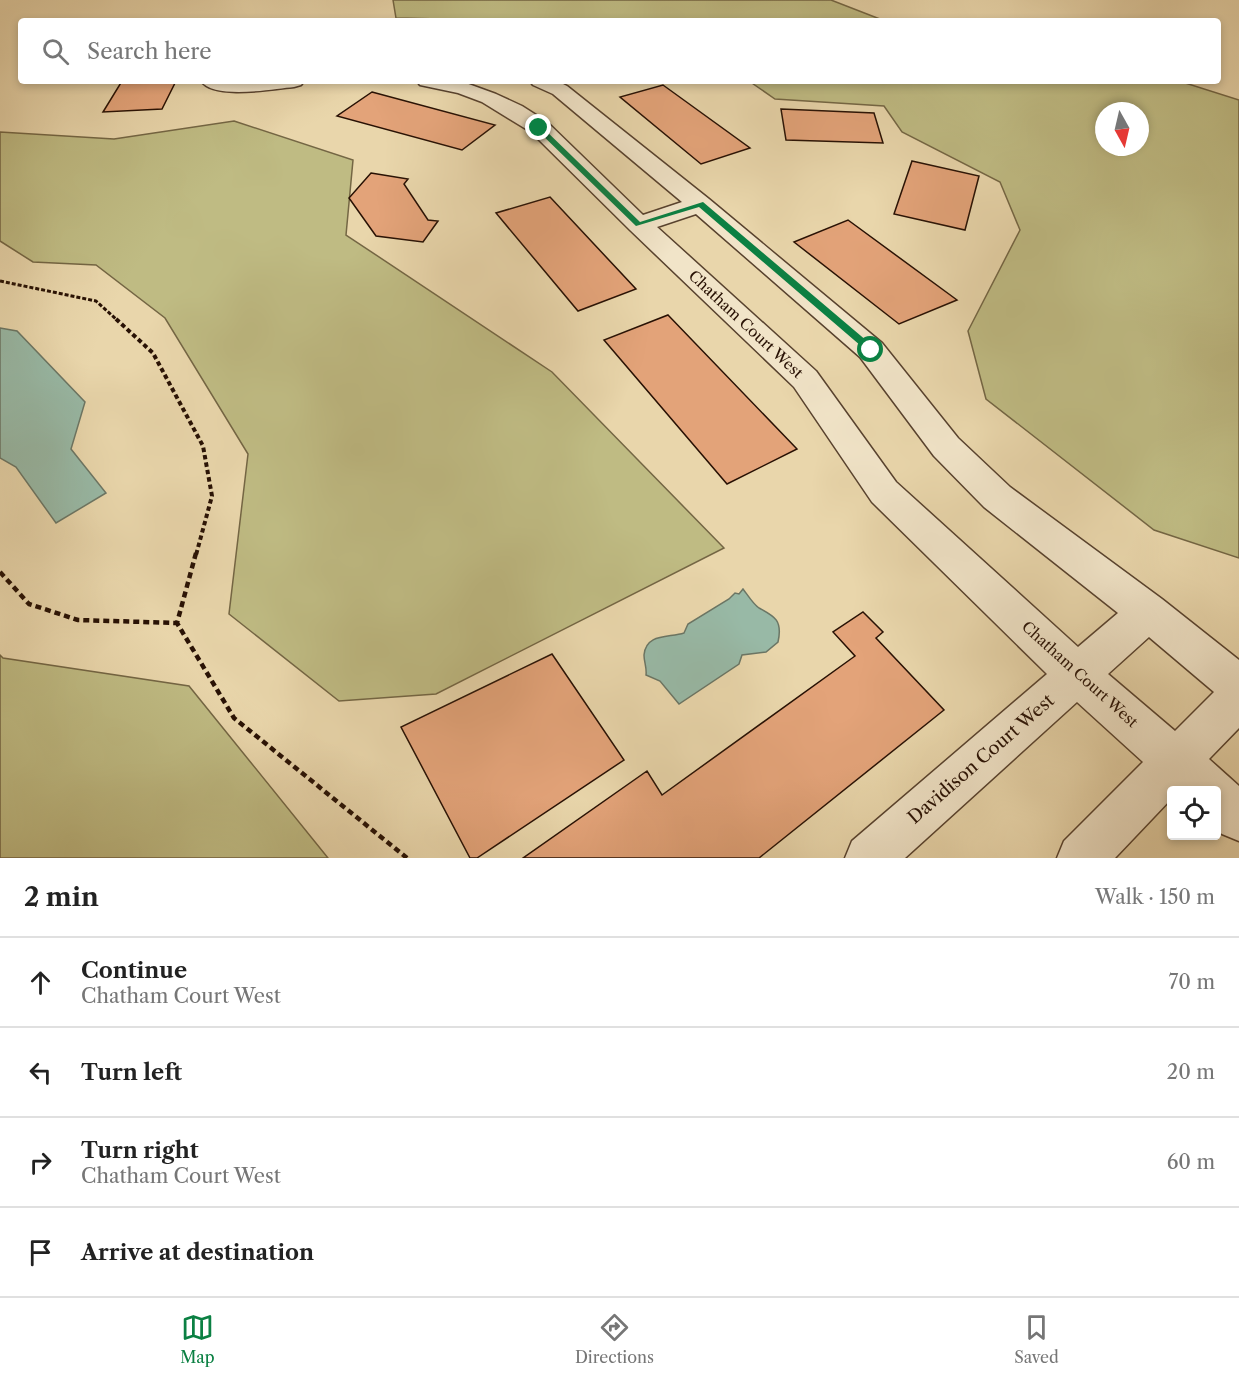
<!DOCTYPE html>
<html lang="en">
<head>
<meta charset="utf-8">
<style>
	:root { --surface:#fff; --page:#f2f2f2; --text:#222; --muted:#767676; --line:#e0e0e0; --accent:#0b8043 }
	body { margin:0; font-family:"Libre Caslon Text",serif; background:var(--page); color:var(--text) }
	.controls { position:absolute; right:18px; bottom:18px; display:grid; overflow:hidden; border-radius:6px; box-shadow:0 3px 9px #0003 }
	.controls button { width:54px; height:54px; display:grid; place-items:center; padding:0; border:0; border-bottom:2px solid var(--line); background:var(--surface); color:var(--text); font:30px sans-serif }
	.compass { position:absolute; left:1095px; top:102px; width:54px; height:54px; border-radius:50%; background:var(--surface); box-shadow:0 3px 9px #0003; rotate:172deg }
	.stop { position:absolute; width:18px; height:18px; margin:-14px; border:4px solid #0b8043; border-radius:50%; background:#fff }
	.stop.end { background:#0b8043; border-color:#fff; box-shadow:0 2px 6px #0008 }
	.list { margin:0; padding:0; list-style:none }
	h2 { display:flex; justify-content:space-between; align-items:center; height:78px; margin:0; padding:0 24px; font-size:26px }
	h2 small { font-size:20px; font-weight:400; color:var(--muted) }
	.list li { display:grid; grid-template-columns:39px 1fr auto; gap:18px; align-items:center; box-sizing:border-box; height:90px; padding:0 24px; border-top:2px solid var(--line) }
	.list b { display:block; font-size:22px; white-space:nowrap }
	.list p { margin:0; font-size:20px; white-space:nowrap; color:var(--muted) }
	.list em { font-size:20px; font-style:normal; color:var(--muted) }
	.icon { flex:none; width:33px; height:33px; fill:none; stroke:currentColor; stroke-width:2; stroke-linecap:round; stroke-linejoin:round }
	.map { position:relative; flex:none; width:1239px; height:858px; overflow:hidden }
	.search { position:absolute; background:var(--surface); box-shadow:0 3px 9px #0003; left:18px; right:18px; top:18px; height:66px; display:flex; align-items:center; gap:15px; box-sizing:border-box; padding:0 21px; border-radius:6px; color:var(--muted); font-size:22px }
	.sheet { height:438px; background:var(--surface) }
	nav { display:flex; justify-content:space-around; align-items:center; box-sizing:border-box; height:84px; border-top:2px solid var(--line); background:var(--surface); font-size:16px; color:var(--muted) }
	nav a { display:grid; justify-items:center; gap:3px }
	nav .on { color:var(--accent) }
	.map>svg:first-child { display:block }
</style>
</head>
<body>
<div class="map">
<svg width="1239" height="858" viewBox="0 0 1239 858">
	<rect width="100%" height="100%" fill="#e9d6ab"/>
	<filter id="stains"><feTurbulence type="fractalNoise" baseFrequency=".00333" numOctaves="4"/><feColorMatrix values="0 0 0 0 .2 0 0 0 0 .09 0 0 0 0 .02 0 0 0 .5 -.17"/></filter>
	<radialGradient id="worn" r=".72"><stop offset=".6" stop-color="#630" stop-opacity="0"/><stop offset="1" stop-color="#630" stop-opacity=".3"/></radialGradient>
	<path fill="#bfbb83" stroke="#746644" stroke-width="1.5" fill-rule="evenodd" d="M 393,0 L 831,0 L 885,21 L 536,21 L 396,18 Z
		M 749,81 L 1179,81 L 1239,100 L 1239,558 L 1154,530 L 986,399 L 968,331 L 1020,230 L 1000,182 L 902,132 L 884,106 L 775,99 ZM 1104,111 L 1140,111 L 1140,147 L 1104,147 Z
		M 234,121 L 353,160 L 346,235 L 552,372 L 724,548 L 436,694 L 339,701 L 229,614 L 248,454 L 165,318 L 96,265 L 33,262 L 0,241 L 0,132 L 114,139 Z
		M 0,655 L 3,658 L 189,686 L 328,858 L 0,858 Z"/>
	<path fill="#98b9a6" stroke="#6b7665" stroke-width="1.5" d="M 0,328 L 17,331 L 85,402 L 71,449 L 106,493 L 56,523 L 16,467 L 0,458 Z
		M 743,589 C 747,594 753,604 759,608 C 774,616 783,620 778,642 L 766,652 L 742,655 L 739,664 L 679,704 L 660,681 L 646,675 C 647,668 644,662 644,655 C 646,633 669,638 684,633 L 688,624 L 729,599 L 735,593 L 739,594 Z"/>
	<path fill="#e3a379" stroke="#281104" stroke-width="1.5" d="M 122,81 L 176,81 L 162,109 L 103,112 Z
		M 663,85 L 750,148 L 701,164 L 620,97 Z
		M 372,92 L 495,125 L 462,150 L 337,116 Z
		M 781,109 L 874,113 L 883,143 L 786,140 Z
		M 912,161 L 979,176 L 965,230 L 894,214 Z
		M 371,173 L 408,179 L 404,184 L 428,220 L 438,221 L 423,242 L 376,236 L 349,198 Z
		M 550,197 L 636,289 L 578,311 L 496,213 Z
		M 848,220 L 957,300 L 899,324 L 794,242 Z
		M 668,315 L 797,449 L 727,484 L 604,340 Z
		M 863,612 L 883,632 L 876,638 L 944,710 L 759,858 L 523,858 L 647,771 L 662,795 L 855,656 L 833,632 Z
		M 552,654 L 624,760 L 477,858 L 470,858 L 401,727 Z"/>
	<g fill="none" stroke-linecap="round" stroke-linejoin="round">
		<g stroke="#58422e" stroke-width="3">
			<path id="minor" d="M 201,81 L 304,81 L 301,85 L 294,87 C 273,89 214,100 201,81 Z
				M 417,81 L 463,82 L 496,94 L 522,106 L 547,122 L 643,215 L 682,202 L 553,94 L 533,85 L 530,81 L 557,81 L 567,86 L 709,199 L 882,343 L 958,438 L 1010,487 L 1162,599 L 1239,660 L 1239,728 L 1209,759 C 1220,769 1229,777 1239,786 L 1239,841 L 1222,834 L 1216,829 L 1216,790 L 1172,790 L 1172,798 L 1115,858 L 1057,858 L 1064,841 L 1143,762 L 1077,702 L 905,858 L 845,858 L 852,841 L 1047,674 L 872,502 L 794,387 L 630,230 L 531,132 L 482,102 L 458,93 L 420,85 ZM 696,214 L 860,357 L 934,456 L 984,507 L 1118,613 L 1078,647 L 896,482 L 816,371 L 657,227 ZM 1149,637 L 1214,692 L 1175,731 L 1108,674 Z"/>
		</g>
		<path stroke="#281104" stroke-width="3" stroke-dasharray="4 2" stroke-linecap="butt" d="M 0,281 L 96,301 L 117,320"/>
		<path stroke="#281104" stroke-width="4" stroke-dasharray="4.5 3" stroke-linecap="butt" d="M 116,319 L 153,353 L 203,446 L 212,496 L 196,555"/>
		<path stroke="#281104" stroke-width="4.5" stroke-dasharray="6 4" stroke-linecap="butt" d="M 196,553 L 177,623 L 234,718 L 407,858
			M 0,572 L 29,604 L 78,620 L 177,623"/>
		<use href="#minor" fill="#f1e4c8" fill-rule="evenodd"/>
	</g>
	<path fill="#0b8043" d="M 536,126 L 541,126 L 640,222 L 703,202 L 874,347 L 874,352 L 868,352 L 699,207 L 636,226 L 536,129 Z"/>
	<g text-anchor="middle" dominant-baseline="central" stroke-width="6" stroke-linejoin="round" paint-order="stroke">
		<g font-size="15" fill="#281104" stroke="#f1e4c8">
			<text transform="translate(746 324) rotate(43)">Chatham Court West</text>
			<text transform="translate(1080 674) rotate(42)">Chatham Court West</text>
		</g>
		<g font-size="18" fill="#281104" stroke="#f1e4c8">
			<text transform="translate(981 759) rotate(-41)">Davidison Court West</text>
		</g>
	</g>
	<rect width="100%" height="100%" filter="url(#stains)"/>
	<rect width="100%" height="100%" fill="url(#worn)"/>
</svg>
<div class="controls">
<button><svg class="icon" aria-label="locate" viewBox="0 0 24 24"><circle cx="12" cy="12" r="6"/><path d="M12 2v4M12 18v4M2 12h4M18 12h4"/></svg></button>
</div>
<svg class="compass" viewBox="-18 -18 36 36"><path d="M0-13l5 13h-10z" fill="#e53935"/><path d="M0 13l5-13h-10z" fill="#767676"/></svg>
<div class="stop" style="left:871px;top:350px"></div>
<div class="stop end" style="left:539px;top:128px"></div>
<div class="search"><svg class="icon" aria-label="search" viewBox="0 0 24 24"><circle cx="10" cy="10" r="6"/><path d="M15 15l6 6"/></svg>Search here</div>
</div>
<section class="sheet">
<h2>2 min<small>Walk · 150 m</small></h2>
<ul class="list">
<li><svg class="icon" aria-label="ahead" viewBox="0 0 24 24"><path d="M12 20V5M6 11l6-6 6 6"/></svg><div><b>Continue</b><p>Chatham Court West</p></div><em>70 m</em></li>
<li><svg class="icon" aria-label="left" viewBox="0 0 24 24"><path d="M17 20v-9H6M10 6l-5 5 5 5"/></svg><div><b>Turn left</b></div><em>20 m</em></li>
<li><svg class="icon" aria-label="right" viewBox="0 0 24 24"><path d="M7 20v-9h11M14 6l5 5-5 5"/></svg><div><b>Turn right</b><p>Chatham Court West</p></div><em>60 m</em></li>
<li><svg class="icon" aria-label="arrive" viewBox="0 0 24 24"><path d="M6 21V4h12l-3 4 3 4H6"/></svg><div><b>Arrive at destination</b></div></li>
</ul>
</section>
<nav>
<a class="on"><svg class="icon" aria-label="map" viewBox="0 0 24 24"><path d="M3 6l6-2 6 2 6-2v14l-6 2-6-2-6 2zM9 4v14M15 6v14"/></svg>Map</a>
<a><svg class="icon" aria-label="directions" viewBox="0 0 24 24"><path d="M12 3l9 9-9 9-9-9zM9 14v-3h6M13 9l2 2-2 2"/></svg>Directions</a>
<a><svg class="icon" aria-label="saved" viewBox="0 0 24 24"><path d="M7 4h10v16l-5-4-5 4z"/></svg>Saved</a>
</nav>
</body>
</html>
